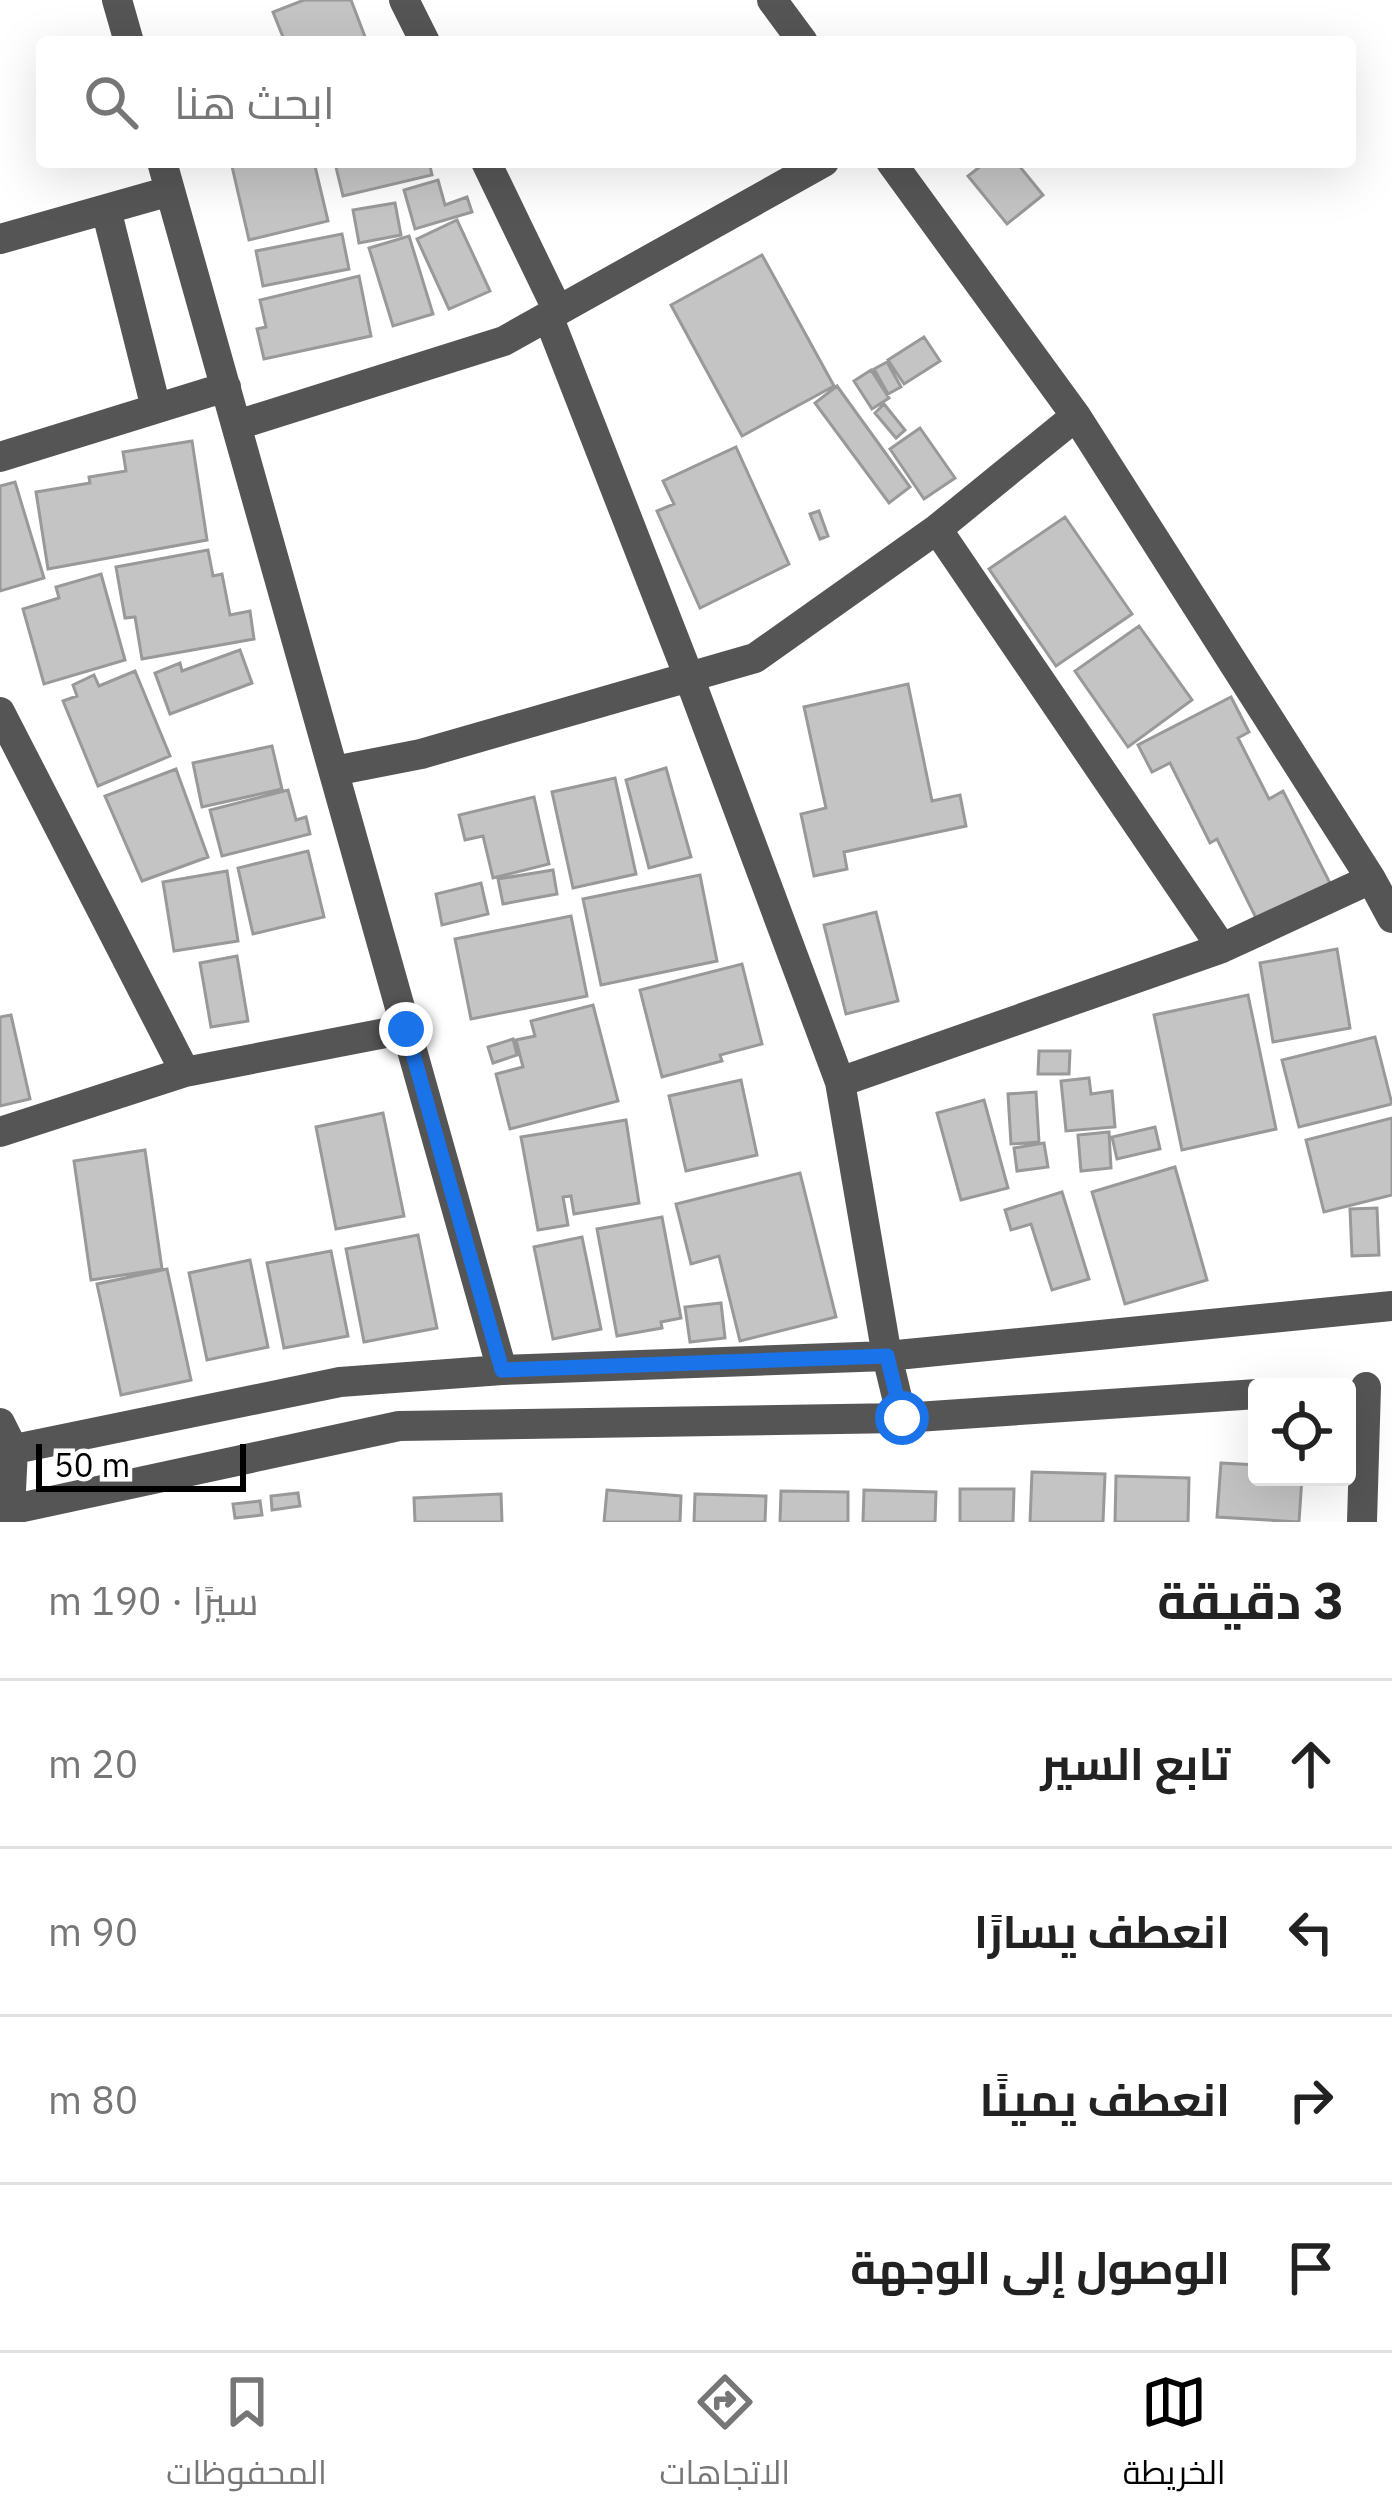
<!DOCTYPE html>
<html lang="ar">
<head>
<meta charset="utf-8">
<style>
	:root { --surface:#fff; --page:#f6f6f6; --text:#222; --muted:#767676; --line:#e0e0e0; --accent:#000 }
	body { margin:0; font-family:"IBM Plex Sans",Cairo,sans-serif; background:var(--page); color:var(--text); direction:rtl }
	.controls { position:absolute; right:36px; bottom:36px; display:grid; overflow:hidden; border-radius:12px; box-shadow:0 12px 48px #0002 }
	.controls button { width:108px; height:108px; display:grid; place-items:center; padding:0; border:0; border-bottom:3px solid var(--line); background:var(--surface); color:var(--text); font:60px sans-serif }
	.scale { position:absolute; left:36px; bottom:30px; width:210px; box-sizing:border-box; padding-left:12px; border:6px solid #000; border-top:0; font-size:33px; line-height:42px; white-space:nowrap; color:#000; -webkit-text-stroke:9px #fff; paint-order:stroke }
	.stop { position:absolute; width:36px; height:36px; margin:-27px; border:9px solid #1a73e8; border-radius:50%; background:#fff }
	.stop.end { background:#1a73e8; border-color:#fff; box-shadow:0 3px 12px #0008 }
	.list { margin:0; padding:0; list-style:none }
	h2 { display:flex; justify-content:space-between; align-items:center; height:156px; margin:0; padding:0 48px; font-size:51px }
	h2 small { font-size:39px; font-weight:400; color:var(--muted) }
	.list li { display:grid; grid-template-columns:78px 1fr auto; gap:36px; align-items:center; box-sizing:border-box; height:168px; padding:0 48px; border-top:3px solid var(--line) }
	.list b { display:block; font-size:45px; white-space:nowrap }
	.list em { font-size:39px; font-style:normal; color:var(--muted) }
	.icon { flex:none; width:66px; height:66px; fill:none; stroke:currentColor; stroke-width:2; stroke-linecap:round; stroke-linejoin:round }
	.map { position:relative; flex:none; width:1392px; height:1522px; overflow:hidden; direction:ltr }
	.search { position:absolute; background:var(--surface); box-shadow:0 12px 48px #0002; left:36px; right:36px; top:36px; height:132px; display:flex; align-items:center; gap:30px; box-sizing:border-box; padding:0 42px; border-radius:12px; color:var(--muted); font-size:45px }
	.sheet { height:828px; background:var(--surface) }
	nav { display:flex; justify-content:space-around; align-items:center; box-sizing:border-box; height:168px; border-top:3px solid var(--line); background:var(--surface); font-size:33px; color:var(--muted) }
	nav a { display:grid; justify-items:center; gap:6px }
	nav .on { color:var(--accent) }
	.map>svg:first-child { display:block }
</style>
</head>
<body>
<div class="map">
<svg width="1392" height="1522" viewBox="0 0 1392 1522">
	<rect width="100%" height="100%" fill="#fff"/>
	<path fill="#c4c4c4" stroke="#999" stroke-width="3" d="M 304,0 L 351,0 L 367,42 L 285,42 L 273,12 Z
		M 231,162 L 314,162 L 328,221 L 249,240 Z
		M 429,162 L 432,175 L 343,196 L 335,163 Z
		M 986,162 L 1016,162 L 1043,195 L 1007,224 L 968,176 Z
		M 438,180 L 445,205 L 467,197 L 472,212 L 415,229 L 404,190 Z
		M 395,203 L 401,235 L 359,243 L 353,210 Z
		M 457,220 L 490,291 L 449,309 L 417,239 Z
		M 342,234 L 349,269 L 263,286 L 256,251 Z
		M 409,236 L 433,314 L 393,326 L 369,248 Z
		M 762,255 L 834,386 L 742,436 L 671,305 Z
		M 359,276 L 371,336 L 264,359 L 257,329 L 266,327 L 260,300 Z
		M 924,337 L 940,361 L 904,384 L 888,360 Z
		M 887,362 L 901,387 L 888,394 L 874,369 Z
		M 871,370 L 889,398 L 872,409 L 854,381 Z
		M 837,386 L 910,487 L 889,503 L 815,403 Z
		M 884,404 L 905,430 L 896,438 L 875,413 Z
		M 920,428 L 955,478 L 924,499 L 890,449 Z
		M 192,441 L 207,540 L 48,569 L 36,492 L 90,483 L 89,477 L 126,471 L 123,452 Z
		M 736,447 L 789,564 L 700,608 L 657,511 L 674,504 L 663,481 Z
		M 15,482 L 44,578 L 0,591 L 0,486 Z
		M 819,511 L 828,536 L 820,539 L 810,514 Z
		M 1065,517 L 1132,614 L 1056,666 L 989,569 Z
		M 208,550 L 213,576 L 222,574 L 230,615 L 250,611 L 254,639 L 142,659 L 135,617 L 125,618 L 116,567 Z
		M 101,574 L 125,660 L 44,684 L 23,609 L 59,598 L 56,587 Z
		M 1139,626 L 1192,700 L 1128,747 L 1075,671 Z
		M 240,650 L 252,683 L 170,714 L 155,673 L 180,663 L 182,671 Z
		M 135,671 L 170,756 L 98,786 L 63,701 L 77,696 L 73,685 L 94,675 L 99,686 Z
		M 908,684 L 932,801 L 960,795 L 966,826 L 844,852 L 847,869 L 814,876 L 801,814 L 826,808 L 804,707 Z
		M 1231,697 L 1249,732 L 1238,738 L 1269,799 L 1283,791 L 1331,885 L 1258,922 L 1217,839 L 1210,843 L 1170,763 L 1152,772 L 1138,745 Z
		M 272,746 L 282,789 L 202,807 L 193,763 Z
		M 666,768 L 691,857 L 649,868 L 626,780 Z
		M 176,769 L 208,857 L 142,881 L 105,796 Z
		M 615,778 L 636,874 L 573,888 L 552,792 Z
		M 288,790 L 296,820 L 306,817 L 310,834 L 222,856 L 210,810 Z
		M 534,797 L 549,864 L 493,878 L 483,836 L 465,840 L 459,815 Z
		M 308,851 L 324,917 L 253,934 L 238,868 Z
		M 553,870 L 557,894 L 503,904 L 498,879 Z
		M 227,871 L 238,941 L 174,951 L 163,882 Z
		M 700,875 L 717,961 L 601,985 L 583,899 Z
		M 481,883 L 488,914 L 442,925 L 436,894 Z
		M 876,912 L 898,1001 L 846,1014 L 824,925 Z
		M 571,916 L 587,996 L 471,1019 L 455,939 Z
		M 1337,949 L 1350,1028 L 1273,1042 L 1260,963 Z
		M 237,956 L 248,1021 L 211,1027 L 200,963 Z
		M 742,964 L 762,1044 L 720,1055 L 722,1061 L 662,1077 L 640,990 Z
		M 1248,995 L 1276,1129 L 1182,1150 L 1154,1015 Z
		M 593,1005 L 618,1101 L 510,1129 L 496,1074 L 523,1067 L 516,1040 L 535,1036 L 531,1021 Z
		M 11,1015 L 30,1099 L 0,1106 L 0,1017 Z
		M 1375,1037 L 1392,1104 L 1299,1127 L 1282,1060 Z
		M 513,1039 L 517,1055 L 493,1063 L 488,1047 Z
		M 1039,1051 L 1070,1051 L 1069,1074 L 1038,1074 Z
		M 1089,1078 L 1091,1094 L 1112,1091 L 1115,1127 L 1066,1131 L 1061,1081 Z
		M 741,1080 L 757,1155 L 686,1171 L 669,1096 Z
		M 1036,1092 L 1039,1142 L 1011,1144 L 1008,1094 Z
		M 984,1100 L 1008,1188 L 961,1200 L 937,1113 Z
		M 383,1113 L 404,1216 L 336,1229 L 316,1127 Z
		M 1392,1118 L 1392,1195 L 1324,1212 L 1306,1140 Z
		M 626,1120 L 639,1203 L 574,1214 L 571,1196 L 563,1197 L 568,1225 L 538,1230 L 521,1137 Z
		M 1155,1127 L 1160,1149 L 1117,1159 L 1112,1137 Z
		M 1109,1132 L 1111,1168 L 1081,1171 L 1078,1135 Z
		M 1044,1143 L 1048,1167 L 1017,1171 L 1014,1148 Z
		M 145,1150 L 162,1269 L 91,1280 L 74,1161 Z
		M 1175,1167 L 1207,1280 L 1125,1304 L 1092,1192 Z
		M 800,1173 L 836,1317 L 740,1341 L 719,1256 L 691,1264 L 676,1204 Z
		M 1062,1192 L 1089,1279 L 1052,1290 L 1031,1224 L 1011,1230 L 1005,1210 Z
		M 1377,1208 L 1379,1255 L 1352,1256 L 1350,1209 Z
		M 662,1217 L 681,1318 L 661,1322 L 662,1328 L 617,1336 L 597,1229 Z
		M 418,1235 L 437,1328 L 364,1342 L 346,1249 Z
		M 582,1237 L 601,1329 L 553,1339 L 534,1247 Z
		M 331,1251 L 348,1336 L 284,1348 L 267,1263 Z
		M 250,1260 L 268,1347 L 207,1360 L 189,1273 Z
		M 167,1269 L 191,1380 L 121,1395 L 97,1284 Z
		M 721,1303 L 725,1338 L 690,1342 L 685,1307 Z
		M 1221,1463 L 1257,1465 L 1257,1477 L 1302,1477 L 1299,1522 L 1217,1517 Z
		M 1032,1472 L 1105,1474 L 1103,1522 L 1030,1522 Z
		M 1116,1476 L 1189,1478 L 1188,1522 L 1115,1522 Z
		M 960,1489 L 1014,1489 L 1013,1522 L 960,1522 Z
		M 607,1490 L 681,1496 L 680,1522 L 604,1522 Z
		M 864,1490 L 936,1492 L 935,1522 L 863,1522 Z
		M 781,1491 L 848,1492 L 848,1522 L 780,1522 Z
		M 298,1493 L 300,1506 L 272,1510 L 271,1496 Z
		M 501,1494 L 502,1522 L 415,1522 L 414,1498 Z
		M 695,1494 L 766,1496 L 765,1522 L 694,1522 Z
		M 260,1501 L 262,1515 L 235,1518 L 233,1504 Z"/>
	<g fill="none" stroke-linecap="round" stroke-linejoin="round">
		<path stroke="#555" stroke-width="30" d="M 117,0 L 129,42
			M 404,0 L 425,42
			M 772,0 L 803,42
			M 162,162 L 502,1370
			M 486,162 L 558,311
			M 891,162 L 1076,416 L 1371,879 L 1392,918
			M 106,209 L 156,408
			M 0,239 L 170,191
			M 548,316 L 689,677 L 840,1082 L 887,1356 L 902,1418
			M 237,425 L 504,341 L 824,162
			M 0,457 L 226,387
			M 937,529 L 1222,948
			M 0,712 L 185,1072 L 406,1029
			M 334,771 L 421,754 L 755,658 L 937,529 L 1076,416
			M 840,1082 L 1222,948 L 1371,879
			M 0,1132 L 185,1072
			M 0,1423 L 13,1449 L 10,1511
			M 0,1452 L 340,1382 L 502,1370 L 887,1356 L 1392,1306
			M 0,1512 L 399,1426 L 902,1418 L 1257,1394
			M 1362,1522 L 1366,1387"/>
	</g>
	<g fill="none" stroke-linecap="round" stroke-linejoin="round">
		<path stroke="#1a73e8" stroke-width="15" d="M 406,1029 L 502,1370 L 887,1356 L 902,1418"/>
	</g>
</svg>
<div class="controls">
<button><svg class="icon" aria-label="locate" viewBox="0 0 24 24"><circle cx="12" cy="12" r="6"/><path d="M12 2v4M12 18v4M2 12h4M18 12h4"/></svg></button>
</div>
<div class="scale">50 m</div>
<div class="stop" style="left:902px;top:1418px"></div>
<div class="stop end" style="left:406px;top:1029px"></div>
<div class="search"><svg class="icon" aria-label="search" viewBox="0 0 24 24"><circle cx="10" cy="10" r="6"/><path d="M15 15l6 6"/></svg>ابحث هنا</div>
</div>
<section class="sheet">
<h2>3 دقيقة<small>سيرًا · 190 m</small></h2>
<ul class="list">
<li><svg class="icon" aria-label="ahead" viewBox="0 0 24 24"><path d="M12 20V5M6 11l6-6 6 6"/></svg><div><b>تابع السير</b></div><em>20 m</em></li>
<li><svg class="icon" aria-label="left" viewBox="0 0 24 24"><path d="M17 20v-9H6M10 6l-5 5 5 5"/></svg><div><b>انعطف يسارًا</b></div><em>90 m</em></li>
<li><svg class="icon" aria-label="right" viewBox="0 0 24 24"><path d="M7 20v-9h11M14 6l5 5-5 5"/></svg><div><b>انعطف يمينًا</b></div><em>80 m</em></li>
<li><svg class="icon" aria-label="arrive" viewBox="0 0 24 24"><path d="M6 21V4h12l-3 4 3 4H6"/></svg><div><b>الوصول إلى الوجهة</b></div></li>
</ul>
</section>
<nav>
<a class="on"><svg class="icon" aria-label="map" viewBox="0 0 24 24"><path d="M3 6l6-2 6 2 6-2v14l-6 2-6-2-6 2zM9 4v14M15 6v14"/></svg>الخريطة</a>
<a><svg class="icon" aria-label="directions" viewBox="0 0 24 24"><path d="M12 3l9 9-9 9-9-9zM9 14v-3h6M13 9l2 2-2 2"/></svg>الاتجاهات</a>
<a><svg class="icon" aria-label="saved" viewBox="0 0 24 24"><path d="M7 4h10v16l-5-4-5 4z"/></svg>المحفوظات</a>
</nav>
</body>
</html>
